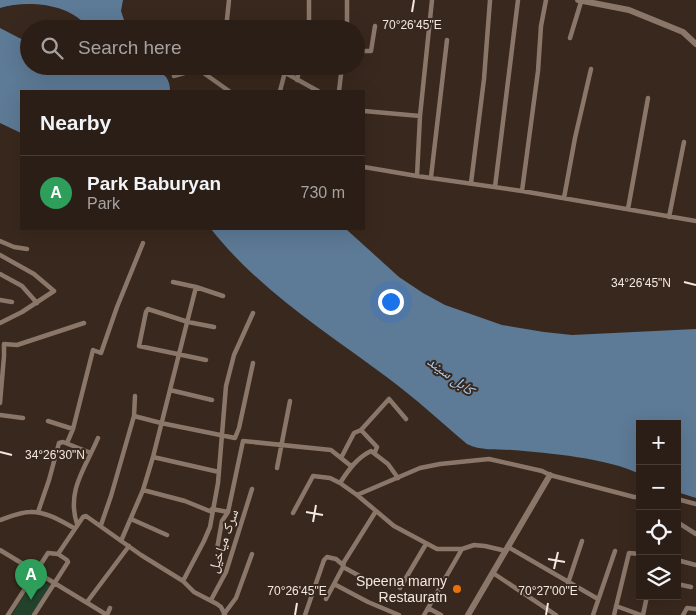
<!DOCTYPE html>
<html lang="en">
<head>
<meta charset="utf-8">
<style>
	:root { --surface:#2b1e16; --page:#372b23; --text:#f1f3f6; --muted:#a6a2a1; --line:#473c35; --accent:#f59b9b }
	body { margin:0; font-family:Helvetica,"Noto Naskh Arabic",sans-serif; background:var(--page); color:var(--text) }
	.controls { position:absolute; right:15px; bottom:15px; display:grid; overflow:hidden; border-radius:0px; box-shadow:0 5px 20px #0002 }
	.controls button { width:45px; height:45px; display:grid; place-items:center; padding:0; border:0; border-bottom:1px solid var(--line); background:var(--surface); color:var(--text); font:25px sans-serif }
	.you { position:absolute; left:390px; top:301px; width:18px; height:18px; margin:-12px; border:4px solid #fff; border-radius:50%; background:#1a73e8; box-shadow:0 0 0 8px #1a73e833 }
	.badge { display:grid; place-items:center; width:32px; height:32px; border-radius:50%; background:var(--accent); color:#fff; font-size:16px; font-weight:700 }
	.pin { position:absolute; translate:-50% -41px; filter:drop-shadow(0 1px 2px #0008) }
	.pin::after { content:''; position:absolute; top:26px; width:18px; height:15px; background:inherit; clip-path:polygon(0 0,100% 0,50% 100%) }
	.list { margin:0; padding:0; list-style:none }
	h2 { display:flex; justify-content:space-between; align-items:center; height:65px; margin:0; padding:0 20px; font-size:21px }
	h2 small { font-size:16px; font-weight:400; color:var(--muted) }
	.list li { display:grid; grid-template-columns:32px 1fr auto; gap:15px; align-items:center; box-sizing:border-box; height:75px; padding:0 20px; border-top:1px solid var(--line) }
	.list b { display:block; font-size:19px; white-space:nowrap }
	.list p { margin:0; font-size:16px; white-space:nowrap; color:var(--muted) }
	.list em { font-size:16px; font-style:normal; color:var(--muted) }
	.icon { flex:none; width:28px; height:28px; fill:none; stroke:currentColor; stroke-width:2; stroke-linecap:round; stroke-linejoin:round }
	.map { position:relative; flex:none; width:696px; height:615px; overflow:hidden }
	.search { position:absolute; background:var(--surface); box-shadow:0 5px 20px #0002; left:20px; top:20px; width:345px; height:55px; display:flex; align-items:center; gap:12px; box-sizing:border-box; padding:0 18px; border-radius:28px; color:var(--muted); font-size:19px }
	.panel { position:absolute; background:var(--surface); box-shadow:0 5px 20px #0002; left:20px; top:90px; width:345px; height:140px; border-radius:0px }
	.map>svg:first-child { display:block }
</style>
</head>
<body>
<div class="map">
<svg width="696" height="615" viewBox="0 0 696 615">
	<rect width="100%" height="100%" fill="#39281d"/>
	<path fill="#23422c" d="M 35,577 L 50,586 L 32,615 L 12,615 Z"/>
	<path fill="#5d7a96" d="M 0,0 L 123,0 L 121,11 L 127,29 L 89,29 C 71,3 27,0 0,8 Z
		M 0,28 L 29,43 L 29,66 L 77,66 L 93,71 L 99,69 L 99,66 C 116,66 153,62 165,76 C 169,80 170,86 170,91 L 21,91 L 21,133 L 0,123 Z
		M 211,229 L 346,229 L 399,277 L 423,293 L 445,305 L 502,325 L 544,332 L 572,335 L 696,329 L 696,498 L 677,492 L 677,424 L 640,424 L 640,474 C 607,458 549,453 512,450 C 497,449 481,451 467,444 C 441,422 415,398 388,378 C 326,332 259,290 211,229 Z"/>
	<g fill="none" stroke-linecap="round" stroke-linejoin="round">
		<path stroke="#8b776a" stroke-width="4.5" d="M 226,29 L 229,0
			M 307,29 L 309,25 L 309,0
			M 347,29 L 347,0
			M 570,38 L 581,2
			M 356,51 L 371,51 L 375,26
			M 273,66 L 318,91
			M 198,69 L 229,91
			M 174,76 L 198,69 L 201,66
			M 297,80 L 300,66
			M 280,91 L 285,72
			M 339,91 L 342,66
			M 364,111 L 420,116 L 417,176 L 522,191 L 696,221
			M 420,116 L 432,0
			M 364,167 L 417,176
			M 431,177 L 447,40
			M 471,183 L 484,79 L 490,0
			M 495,187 L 518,0
			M 522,191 L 538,71 L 541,26 L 546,0
			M 564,198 L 575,138 L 591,69
			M 628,209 L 648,98
			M 669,217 L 684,142
			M 0,241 L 14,247 L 27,249
			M 0,255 L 34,274 L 54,291 L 22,312 L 0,323
			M 0,274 L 22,286 L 37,303
			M 173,282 L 196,287 L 223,296
			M 0,300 L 12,302
			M 206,360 L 139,346 L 146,312 L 148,309 L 188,322 L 214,327
			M 170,390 L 212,400
			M 0,403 L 4,356 L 4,344 L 17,345 L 84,323
			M 0,415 L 23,418
			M 134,416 L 161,423 L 235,438 L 239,428 L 253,363
			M 48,421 L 73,429
			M 361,430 L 377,447 L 375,452
			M 67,443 L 73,429 L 93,350 L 101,353 L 117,307 L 143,243
			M 153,457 L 219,472
			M 341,458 L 354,433 L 361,430 L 389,399 L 406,419
			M 277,468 L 290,401
			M 398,478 L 388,464 L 371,451 C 357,458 349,469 340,483 L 357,495 L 394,526 L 437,549 L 462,549 L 474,545 L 485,546 L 506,551
			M 143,490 L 185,501 L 212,512
			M 357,495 L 420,468 L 440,464 L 489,459 L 542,471 L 550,475 L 634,497 L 640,497
			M 677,499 L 696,504
			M 212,509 L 228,512 L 222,521 L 217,549
			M 38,512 L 49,480 L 59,443 L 63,442 L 91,453
			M 228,512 L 243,441 L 331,450 L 351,466
			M 293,513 L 313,476 L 330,478 L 340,483
			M 131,519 L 167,535
			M 0,520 C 9,517 21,512 30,512 C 45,511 61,521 74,528
			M 677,522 L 696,534
			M 77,524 C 66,490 86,467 98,438
			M 101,525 L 111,496 L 134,416 L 135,396
			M 121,541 L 143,490 L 153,457 L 196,287
			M 508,547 L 598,599
			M 0,550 L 107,615 L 110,608
			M 58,554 L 83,517 L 86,516 L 141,555 L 183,581 L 194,592 L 217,604 L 221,607 L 225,615
			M 677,560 L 696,565
			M 343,567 L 369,581
			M 493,573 L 556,615
			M 183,581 L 204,541 L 210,527 L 218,483 L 226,386 L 234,355 L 253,313
			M 568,583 L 582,541
			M 334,584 L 368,602 L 399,615
			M 677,584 L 691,587
			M 400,588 L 426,544
			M 326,599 L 343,567 L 344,562 L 376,511
			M 211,600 L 226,572 L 252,489
			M 87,602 L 129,546
			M 616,606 L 641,615
			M 428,608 L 441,615
			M 224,614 L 236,598 L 252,554
			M 8,615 L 48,553 L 58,554 L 67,560 L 68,562 L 34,615
			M 305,615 L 324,560 L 327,557 L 336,559 L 343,565
			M 424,615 L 462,549
			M 593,615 L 615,551
			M 614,615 L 629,553 L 640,554
			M 643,615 L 647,596
			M 683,615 L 687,608 L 696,609"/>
		<path stroke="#8b776a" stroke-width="6" d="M 578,0 L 629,10 L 683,32 L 696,44
			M 468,615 L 550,475"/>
	</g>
	<path fill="none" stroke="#f3e8e0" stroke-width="2" d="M 412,12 L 414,0M 684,282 L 696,285M 0,452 L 12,455M 306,512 L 323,515M 313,522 L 316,505M 548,559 L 565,562M 554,569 L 558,552M 295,615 L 297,603M 546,615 L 548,603"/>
	<circle fill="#e8710a" stroke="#39281d" stroke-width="2" cx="457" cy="589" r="5"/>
	<g text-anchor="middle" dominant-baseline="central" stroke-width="4" stroke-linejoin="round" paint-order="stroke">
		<g font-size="14" fill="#f3e8e0" stroke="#39281d">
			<text transform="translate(223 541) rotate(-71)">سرک میاخیل</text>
		</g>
		<g font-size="14" fill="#f3e8e0" stroke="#39281d" text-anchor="end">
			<text x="447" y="581">Speena marny<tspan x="447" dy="16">Restauratn</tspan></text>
		</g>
		<g font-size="15" font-style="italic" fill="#a8cff5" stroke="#39281d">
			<text transform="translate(451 375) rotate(37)">کابل سيند</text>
		</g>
	</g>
	<g font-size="12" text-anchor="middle" fill="#f3e8e0" stroke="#39281d" stroke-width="4" stroke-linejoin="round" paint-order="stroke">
		<text x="412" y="29">70°26'45"E</text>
		<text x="641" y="287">34°26'45"N</text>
		<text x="55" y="459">34°26'30"N</text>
		<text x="297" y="595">70°26'45"E</text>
		<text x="548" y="595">70°27'00"E</text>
	</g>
</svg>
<div class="controls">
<button>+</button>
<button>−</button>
<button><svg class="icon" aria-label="locate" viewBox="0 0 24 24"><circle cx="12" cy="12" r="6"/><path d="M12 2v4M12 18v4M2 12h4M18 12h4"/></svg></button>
<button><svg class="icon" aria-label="layers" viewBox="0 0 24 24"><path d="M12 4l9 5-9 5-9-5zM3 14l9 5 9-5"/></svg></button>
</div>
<div class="you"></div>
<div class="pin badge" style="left:31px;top:600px;background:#2e9e5b">A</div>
<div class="search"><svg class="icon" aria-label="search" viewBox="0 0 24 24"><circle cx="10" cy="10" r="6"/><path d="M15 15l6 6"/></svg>Search here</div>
<section class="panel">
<h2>Nearby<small></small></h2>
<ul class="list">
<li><span class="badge" style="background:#2e9e5b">A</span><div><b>Park Baburyan</b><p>Park</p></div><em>730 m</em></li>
</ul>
</section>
</div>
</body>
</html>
